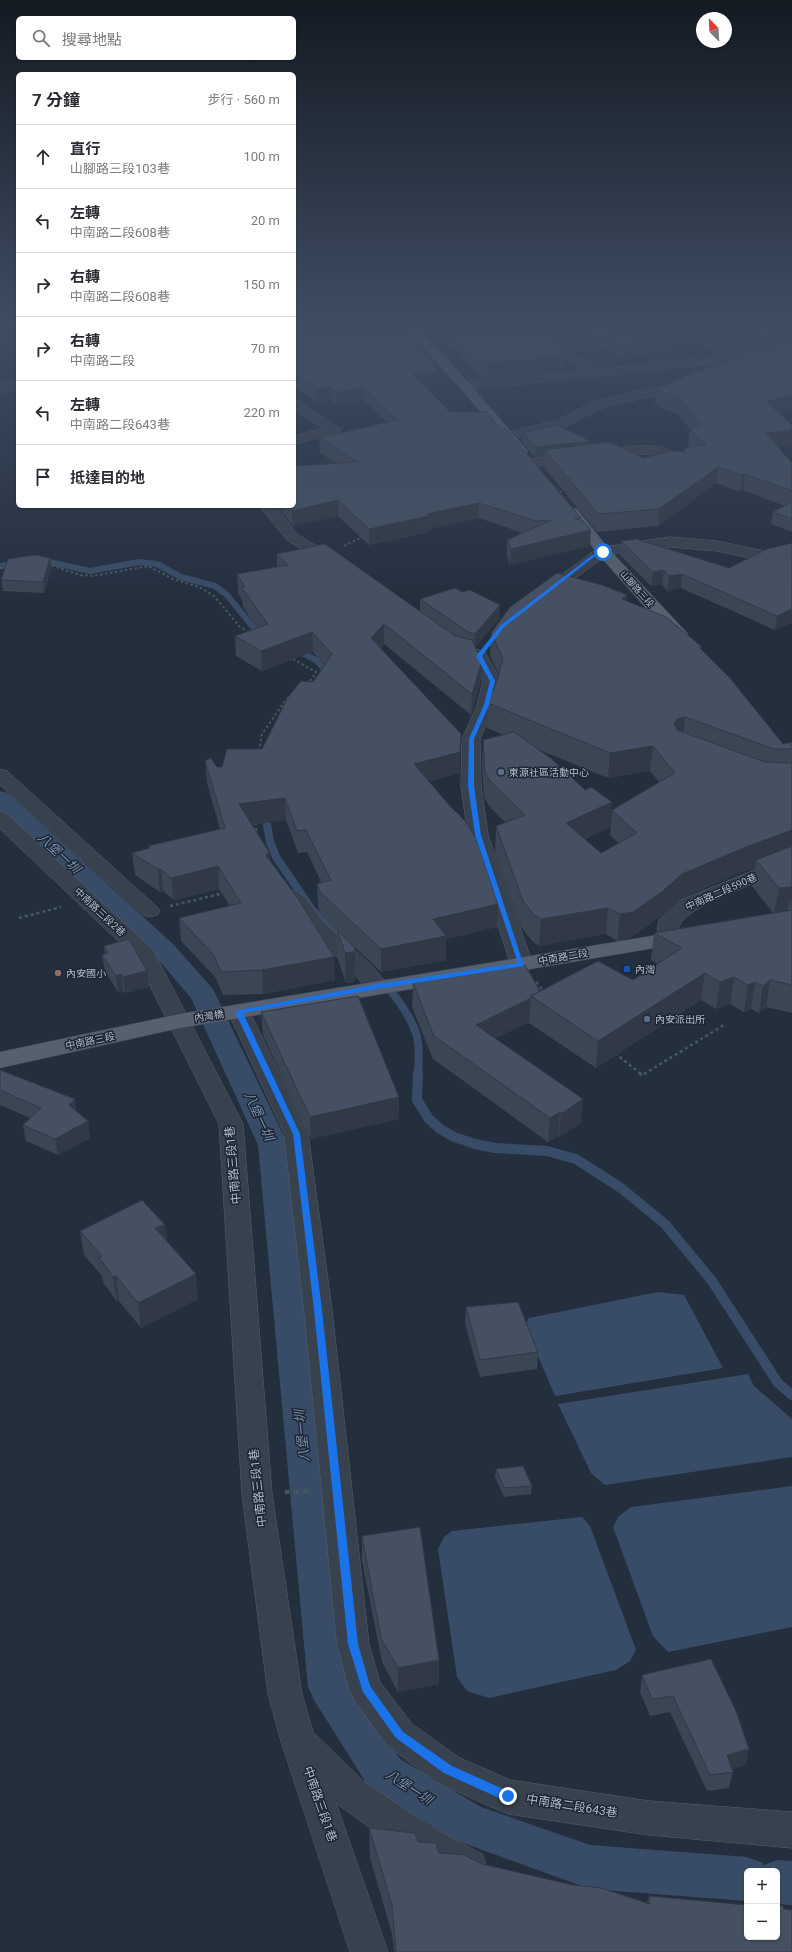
<!DOCTYPE html>
<html lang="zh-TW">
<head>
<meta charset="utf-8">
<style>
	:root { --surface:#fff; --page:#f7f7f7; --text:#2b2b33; --muted:#7c7c81; --line:#e1e1e2 }
	body { margin:0; font-family:Roboto,"Noto Sans TC",sans-serif; background:var(--page); color:var(--text) }
	.controls { position:absolute; right:12px; bottom:12px; display:grid; overflow:hidden; border-radius:6px; box-shadow:0 1px 3px #0004 }
	.controls button { width:36px; height:36px; display:grid; place-items:center; padding:0; border:0; border-bottom:1px solid var(--line); background:var(--surface); color:var(--text); font:20px sans-serif }
	.compass { position:absolute; left:696px; top:12px; width:36px; height:36px; border-radius:50%; background:var(--surface); box-shadow:0 1px 3px #0004; rotate:336deg }
	.stop { position:absolute; width:12px; height:12px; margin:-9px; border:3px solid #1a73e8; border-radius:50%; background:#fff }
	.stop.end { background:#1a73e8; border-color:#fff; box-shadow:0 1px 4px #0008 }
	.list { margin:0; padding:0; list-style:none }
	h2 { display:flex; justify-content:space-between; align-items:center; height:52px; margin:0; padding:0 16px; font-size:17px }
	h2 small { font-size:13px; font-weight:400; color:var(--muted) }
	.list li { display:grid; grid-template-columns:26px 1fr auto; gap:12px; align-items:center; box-sizing:border-box; height:64px; padding:0 16px; border-top:1px solid var(--line) }
	.list b { display:block; font-size:15px; white-space:nowrap }
	.list p { margin:0; font-size:13px; white-space:nowrap; color:var(--muted) }
	.list em { font-size:13px; font-style:normal; color:var(--muted) }
	.icon { flex:none; width:22px; height:22px; fill:none; stroke:currentColor; stroke-width:2; stroke-linecap:round; stroke-linejoin:round }
	.map { position:relative; flex:none; width:792px; height:1952px; overflow:hidden }
	.search { position:absolute; background:var(--surface); box-shadow:0 1px 3px #0004; left:16px; top:16px; width:280px; height:44px; display:flex; align-items:center; gap:10px; box-sizing:border-box; padding:0 14px; border-radius:6px; color:var(--muted); font-size:15px }
	.panel { position:absolute; background:var(--surface); box-shadow:0 1px 3px #0004; left:16px; top:72px; width:280px; height:436px; border-radius:6px }
	.map>svg:first-child { display:block }
</style>
</head>
<body>
<div class="map">
<svg width="792" height="1952" viewBox="0 0 792 1952">
	<rect width="100%" height="100%" fill="#242f3e"/>
	<path fill="#394c67" d="M 658,1292 L 684,1295 L 723,1368 L 555,1396 L 525,1325 L 529,1318 Z
		M 748,1374 L 754,1386 L 792,1419 L 792,1457 L 605,1485 L 591,1473 L 558,1404 Z
		M 792,1486 L 792,1627 L 668,1652 L 653,1636 L 613,1527 L 619,1516 L 631,1507 Z
		M 582,1517 L 590,1526 L 636,1650 L 630,1661 L 616,1670 L 489,1698 L 467,1691 L 457,1677 L 438,1549 L 444,1537 L 452,1531 Z"/>
	<g fill="none" stroke-linecap="round" stroke-linejoin="round">
		<path stroke="#394c67" stroke-width="6" d="M 40,560 L 90,571 L 139,562 L 157,564 L 181,577 L 215,586 L 227,595 L 253,627 L 265,633
			M 0,566 L 17,563
			M 296,650 L 316,660 L 328,673 L 326,675"/>
		<path stroke="#394c67" stroke-width="8" d="M 265,813 L 270,842 L 276,857 L 313,911 L 344,940
			M 386,984 C 397,999 410,1015 416,1033 C 420,1045 419,1061 418,1074"/>
		<path stroke="#394c67" stroke-width="10" d="M 418,1073 L 417,1100 L 429,1119 L 440,1129 L 454,1137 L 475,1144 L 495,1148 L 547,1151 L 576,1159 L 621,1188 L 665,1224 L 712,1281 L 778,1383 L 792,1395"/>
		<path fill="#394c67" fill-rule="evenodd" d="M 0,791 L 8,793 L 174,945 L 213,989 L 288,1145 L 348,1682 L 400,1759 L 481,1807 L 590,1845 L 747,1857 L 763,1863 L 764,1865 L 777,1860 L 792,1861 L 792,1905 L 777,1904 L 777,1871 L 747,1871 L 747,1901 L 590,1889 L 455,1840 L 370,1789 L 314,1700 L 308,1687 L 258,1145 L 191,998 L 156,957 L 0,811 Z"/>
		<g stroke="#565f6c" stroke-width="1">
			<path id="minor" d="M 518,326 L 532,326 L 597,369 L 721,356 L 684,326 L 697,326 L 735,354 L 792,348 L 792,356 L 465,390 L 461,389 L 459,386 L 465,382 L 583,370 Z
				M 18,381 L 18,389 L 0,393 L 0,385 Z
				M 685,381 L 691,385 L 689,388 L 612,405 L 602,408 L 567,426 L 507,440 L 502,439 L 500,436 L 502,433 L 558,420 L 592,402 L 603,399 Z
				M 294,400 L 299,401 L 341,429 L 339,432 L 294,444 L 294,436 L 323,428 L 294,410 Z
				M 634,446 C 657,446 669,443 683,464 L 681,467 C 669,470 667,459 658,454 L 634,454 L 531,467 L 526,466 L 524,463 L 526,460 L 531,459 Z
				M 260,506 L 275,506 L 298,535 L 341,560 L 344,563 L 341,566 L 331,566 L 288,541 Z
				M 671,537 L 717,541 L 764,551 L 792,545 L 792,555 L 764,561 L 717,551 L 671,547 L 607,555 L 551,596 L 545,598 L 539,596 L 537,593 L 598,548 Z
				M 457,643 L 485,652 L 501,681 L 495,705 L 480,739 L 481,786 L 488,835 L 533,965 L 530,970 L 522,972 L 514,970 L 511,965 L 468,835 L 461,786 L 462,739 L 477,705 L 483,681 L 472,659 L 451,652 L 449,648 L 451,644 Z
				M 0,769 L 7,771 L 157,907 L 160,911 L 157,915 L 150,917 L 143,915 L 0,785 Z
				M 0,812 L 7,814 L 153,950 L 243,1124 L 272,1494 L 302,1694 L 313,1732 L 362,1780 L 429,1826 L 482,1854 L 487,1867 L 482,1880 L 469,1885 L 403,1852 L 336,1803 L 388,1952 L 350,1952 L 281,1741 L 268,1694 L 242,1494 L 219,1124 L 136,958 L 0,829 Z
				M 792,855 L 792,868 C 767,879 696,903 682,921 C 677,927 679,937 675,944 L 667,945 L 659,944 L 656,939 L 659,920 L 679,901 Z
				M 292,890 C 306,893 314,911 324,922 C 345,944 371,960 388,986 L 385,991 L 377,993 L 369,991 L 350,969 L 309,932 L 282,896 L 285,892 Z
				M 239,1005 L 247,1007 L 250,1012 L 308,1133 L 332,1310 L 369,1644 L 380,1682 L 412,1724 L 460,1758 L 510,1780 L 649,1801 L 792,1812 L 792,1848 L 649,1835 L 508,1814 L 496,1809 L 436,1782 L 388,1746 L 354,1700 L 349,1689 L 337,1644 L 304,1310 L 284,1133 L 228,1012 L 231,1007 Z"/>
		</g>
		<g stroke="#414a57" stroke-width="1">
			<path id="major" d="M 404,326 L 416,326 L 469,383 L 526,449 L 528,452 L 526,455 L 516,455 L 461,389 Z
				M 572,508 L 577,509 L 608,548 L 687,633 L 689,637 L 687,641 L 681,642 L 675,641 L 598,554 L 565,512 L 567,509 Z
				M 682,931 L 690,932 L 693,937 L 690,942 L 180,1028 L 0,1068 L 0,1052 L 180,1014 Z"/>
		</g>
		<path stroke="#44595c" stroke-width="1.5" stroke-dasharray="2 2" stroke-linecap="butt" d="M 556,493 L 567,490"/>
		<path stroke="#44595c" stroke-width="2" stroke-dasharray="2.5 2.5" stroke-linecap="butt" d="M 344,546 L 364,536
			M 47,564 L 80,575 L 93,576 L 148,566 L 173,579 L 199,587 L 214,596 L 240,627 L 249,632
			M 0,568 L 9,567
			M 293,659 L 316,672 L 312,679 L 306,683
			M 259,751 L 262,734 L 288,697"/>
		<path stroke="#44595c" stroke-width="2.5" stroke-dasharray="3 3" stroke-linecap="butt" d="M 256,822 L 256,833
			M 170,906 L 224,893
			M 19,918 L 61,907
			M 536,982 L 544,992
			M 615,1053 L 641,1074
			M 644,1074 L 724,1025"/>
		<path stroke="#44595c" stroke-width="3" stroke-dasharray="3.5 3.5" stroke-linecap="butt" d="M 639,1073 L 642,1075 L 646,1073"/>
		<path stroke="#44595c" stroke-width="4" stroke-dasharray="4.5 4.5" stroke-linecap="butt" d="M 285,1492 L 308,1491"/>
		<use href="#minor" fill="#38414e" fill-rule="evenodd"/>
		<use href="#major" fill="#56606e" fill-rule="evenodd"/>
	</g>
	<path fill="#3b4654" fill-rule="evenodd" d="M 294,326 L 438,385 L 425,386 L 450,412 L 500,429 L 581,520 L 590,546 L 510,565 L 507,556 L 507,540 L 523,533 L 479,518 L 429,529 L 429,532 L 369,545 L 338,516 L 293,526 L 277,506 L 294,506 L 336,463 L 320,453 L 319,438 L 386,422 L 365,402 L 337,406 L 331,401 L 317,403 L 294,386 Z
		M 433,326 L 792,326 L 792,410 L 780,413 L 792,425 L 792,446 L 778,447 L 792,463 L 792,532 L 771,524 L 773,512 L 785,506 L 743,490 L 740,492 L 716,483 L 658,526 L 597,532 L 544,467 L 544,456 L 535,457 L 522,442 L 523,433 L 590,441 L 590,445 L 644,458 L 683,452 L 690,447 L 688,446 L 690,430 L 679,415 L 655,405 L 656,389 L 748,356 L 748,351 L 735,352 L 701,327 L 700,341 L 624,359 L 602,349 L 573,352 L 556,340 L 556,346 L 563,369 L 542,371 L 542,373 L 488,378 L 479,377 ZM 555,328 L 554,337 L 544,330 Z
		M 621,541 L 729,568 L 792,543 L 792,623 L 775,630 L 681,588 L 667,591 L 662,584 L 651,586 L 620,555 Z
		M 277,554 L 420,611 L 420,599 L 462,592 L 500,605 L 499,619 L 475,647 L 482,661 L 481,681 L 471,715 L 384,644 L 381,648 L 460,773 L 429,781 L 497,927 L 446,939 L 446,960 L 381,972 L 321,915 L 318,906 L 317,884 L 321,882 L 307,852 L 298,853 L 286,820 L 252,825 L 269,852 L 270,861 L 335,980 L 263,994 L 223,995 L 215,977 L 181,941 L 179,918 L 230,906 L 219,889 L 174,900 L 163,891 L 160,892 L 135,875 L 132,853 L 149,849 L 148,846 L 220,829 L 207,783 L 205,761 L 217,767 L 222,767 L 262,749 L 313,682 L 324,666 L 313,652 L 262,671 L 236,656 L 235,636 L 257,628 L 243,607 L 242,600 L 238,593 L 237,574 L 277,567 Z
		M 50,558 L 51,569 L 44,593 L 3,591 L 1,580 Z
		M 627,601 L 702,650 L 783,744 L 792,742 L 792,1013 L 766,1007 L 759,1013 L 751,1009 L 744,1012 L 730,1004 L 716,1009 L 701,1000 L 596,1068 L 529,1023 L 529,1022 L 495,1038 L 581,1123 L 559,1138 L 558,1136 L 548,1142 L 433,1059 L 412,1007 L 413,983 L 540,991 L 633,980 L 658,964 L 651,960 L 654,933 L 773,913 L 752,886 L 755,868 L 742,872 L 678,900 L 660,917 L 630,938 L 617,941 L 606,934 L 539,946 L 532,941 L 521,927 L 495,852 L 496,826 L 506,823 L 489,806 L 484,797 L 482,765 L 483,740 L 504,735 L 487,728 L 488,703 L 497,681 L 499,675 L 490,656 L 491,633 ZM 537,749 L 608,778 L 650,771 L 659,782 L 612,810 L 610,835 L 619,843 L 601,853 L 585,839 L 610,827 Z
		M 337,930 L 355,977 L 354,982 L 346,983 L 338,960 Z
		M 104,946 L 147,971 L 149,987 L 125,993 L 123,991 L 118,992 L 105,971 L 102,955 L 105,955 Z
		M 261,1012 L 399,1119 L 311,1139 L 263,1035 Z
		M 0,1070 L 75,1099 L 76,1111 L 88,1121 L 90,1138 L 58,1155 L 26,1141 L 23,1125 L 30,1118 L 0,1105 Z
		M 165,1225 L 167,1241 L 198,1299 L 141,1328 L 119,1301 L 117,1302 L 103,1282 L 102,1276 L 84,1255 L 80,1231 Z
		M 466,1307 L 538,1352 L 537,1369 L 480,1377 L 465,1324 Z
		M 496,1469 L 532,1486 L 531,1494 L 504,1497 L 495,1477 Z
		M 362,1536 L 439,1660 L 439,1684 L 398,1692 L 382,1662 L 362,1561 Z
		M 711,1659 L 749,1749 L 745,1765 L 732,1769 L 733,1772 L 729,1788 L 707,1791 L 670,1712 L 650,1716 L 640,1692 L 642,1675 Z
		M 369,1828 L 418,1842 L 439,1853 L 482,1864 L 647,1903 L 649,1896 L 792,1952 L 394,1952 L 392,1934 L 370,1858 Z"/>
	<path fill="#303945" d="M 542,326 L 555,326 L 555,328 L 541,330 Z
		M 701,326 L 700,341 L 624,359 L 625,344 Z
		M 792,332 L 792,347 L 749,347 L 748,351 L 735,352 L 737,338 Z
		M 604,334 L 602,349 L 573,352 L 574,337 Z
		M 556,338 L 556,353 L 550,339 Z
		M 564,354 L 563,369 L 542,371 L 542,373 L 488,378 L 488,363 L 541,356 Z
		M 438,371 L 438,385 L 413,388 L 413,374 Z
		M 331,387 L 331,401 L 317,403 L 317,389 Z
		M 365,388 L 365,402 L 337,406 L 337,392 Z
		M 792,395 L 792,410 L 765,417 L 767,402 Z
		M 792,430 L 792,446 L 763,449 L 766,433 Z
		M 590,441 L 589,450 L 545,450 L 544,456 L 535,457 L 536,447 Z
		M 718,467 L 716,483 L 658,526 L 659,509 Z
		M 745,474 L 743,490 L 740,492 L 742,475 Z
		M 338,500 L 338,516 L 293,526 L 292,511 Z
		M 479,503 L 479,518 L 429,529 L 429,532 L 369,545 L 369,529 L 427,514 Z
		M 591,530 L 590,546 L 510,565 L 511,549 Z
		M 50,558 L 51,569 L 44,593 L 43,582 Z
		M 664,570 L 662,584 L 651,586 L 653,572 Z
		M 682,574 L 681,588 L 667,591 L 669,576 Z
		M 627,595 L 625,618 L 622,599 Z
		M 500,605 L 499,619 L 474,648 L 475,634 Z
		M 792,609 L 792,623 L 775,630 L 777,616 Z
		M 384,624 L 384,644 L 371,658 L 371,638 Z
		M 312,632 L 313,652 L 262,671 L 261,651 Z
		M 482,661 L 481,681 L 471,715 L 472,694 Z
		M 685,717 L 683,742 L 674,724 L 677,719 Z
		M 653,746 L 650,771 L 608,778 L 610,753 Z
		M 460,752 L 460,773 L 414,785 L 414,764 Z
		M 285,798 L 286,820 L 241,826 L 239,804 Z
		M 612,802 L 610,827 L 564,848 L 566,823 Z
		M 792,830 L 792,854 L 756,860 L 755,868 L 742,872 L 678,900 L 660,917 L 630,938 L 617,941 L 620,914 L 682,874 L 746,847 Z
		M 269,852 L 270,875 L 266,855 Z
		M 218,866 L 219,889 L 174,900 L 171,878 Z
		M 158,869 L 161,869 L 163,891 L 160,892 Z
		M 792,887 L 792,905 L 789,902 L 787,913 L 774,914 L 779,888 Z
		M 498,904 L 497,927 L 446,939 L 446,960 L 381,972 L 381,949 L 433,919 Z
		M 608,908 L 606,934 L 539,946 L 541,919 Z
		M 355,948 L 355,977 L 354,982 L 346,983 L 345,953 Z
		M 334,957 L 335,980 L 263,994 L 262,970 Z
		M 147,971 L 149,987 L 125,993 L 123,977 Z
		M 705,973 L 701,1000 L 596,1068 L 598,1041 Z
		M 121,974 L 123,991 L 118,992 L 116,976 Z
		M 734,977 L 730,1004 L 716,1009 L 720,982 Z
		M 770,980 L 766,1007 L 759,1013 L 763,986 Z
		M 755,982 L 751,1009 L 744,1012 L 748,985 Z
		M 531,998 L 529,1022 L 475,1048 L 476,1025 Z
		M 399,1097 L 399,1119 L 311,1139 L 310,1117 Z
		M 75,1099 L 77,1116 L 69,1105 Z
		M 583,1099 L 581,1123 L 559,1138 L 561,1114 Z
		M 560,1112 L 558,1136 L 548,1142 L 550,1118 Z
		M 88,1121 L 90,1138 L 58,1155 L 55,1139 Z
		M 165,1225 L 168,1249 L 155,1228 Z
		M 196,1274 L 198,1299 L 141,1328 L 138,1303 Z
		M 116,1276 L 119,1301 L 117,1302 L 113,1277 Z
		M 439,1660 L 439,1684 L 398,1692 L 398,1668 Z
		M 749,1749 L 745,1765 L 724,1772 L 727,1755 Z"/>
	<path fill="#455162" stroke="#303945" d="M 294,326 L 404,326 L 438,371 L 413,374 L 450,412 L 487,412 L 500,429 L 506,429 L 581,518 L 574,518 L 583,521 L 591,530 L 511,549 L 507,540 L 552,520 L 536,521 L 479,503 L 427,514 L 429,516 L 369,529 L 338,500 L 292,511 L 289,506 L 294,506 L 294,466 L 358,462 L 319,438 L 397,420 L 365,388 L 337,392 L 331,387 L 317,389 L 294,373 Z
		M 447,326 L 538,326 L 556,338 L 550,339 L 564,354 L 541,356 L 543,358 L 488,363 L 480,362 Z
		M 558,326 L 701,326 L 625,344 L 604,334 L 574,337 Z
		M 721,326 L 792,326 L 792,332 L 737,338 Z
		M 792,343 L 792,395 L 767,402 L 792,425 L 792,430 L 766,433 L 792,463 L 792,491 L 745,474 L 742,475 L 718,467 L 659,509 L 598,514 L 545,450 L 609,442 L 644,458 L 673,451 L 683,452 L 686,448 L 706,444 L 690,430 L 700,424 L 681,400 L 656,389 L 693,373 L 750,355 L 753,351 L 749,347 Z
		M 556,425 L 590,441 L 536,447 L 523,433 Z
		M 792,502 L 792,519 L 773,512 Z
		M 636,539 L 729,568 L 767,549 L 792,543 L 792,609 L 777,616 L 682,574 L 669,576 L 664,570 L 653,572 L 621,541 Z
		M 325,544 L 455,636 L 472,640 L 482,661 L 472,694 L 384,624 L 371,638 L 461,734 L 460,752 L 414,764 L 449,805 L 465,821 L 476,838 L 498,904 L 433,919 L 446,936 L 381,949 L 320,892 L 317,884 L 331,880 L 306,830 L 297,831 L 285,798 L 239,804 L 269,852 L 266,855 L 267,857 L 297,897 L 334,957 L 262,970 L 221,972 L 213,954 L 179,918 L 241,903 L 218,866 L 171,878 L 161,869 L 158,869 L 132,853 L 150,848 L 148,846 L 225,828 L 205,761 L 211,758 L 217,767 L 222,767 L 227,749 L 262,749 L 288,697 L 301,681 L 313,682 L 332,654 L 312,632 L 261,651 L 235,636 L 268,624 L 241,587 L 245,587 L 237,574 L 288,565 L 277,554 Z
		M 35,555 L 50,558 L 43,582 L 1,580 L 8,559 Z
		M 557,573 L 602,585 L 627,595 L 622,599 L 666,617 L 702,647 L 700,648 L 730,678 L 783,744 L 792,742 L 792,749 L 774,749 L 685,717 L 677,719 L 674,724 L 677,730 L 765,762 L 792,763 L 792,830 L 746,847 L 682,874 L 663,891 L 633,912 L 620,914 L 608,908 L 541,919 L 533,914 L 523,901 L 496,826 L 525,815 L 490,781 L 485,772 L 483,740 L 514,732 L 553,760 L 585,790 L 591,787 L 612,802 L 566,823 L 601,853 L 637,833 L 612,810 L 675,773 L 653,746 L 610,753 L 488,703 L 497,681 L 503,658 L 491,633 L 510,607 Z
		M 455,588 L 462,592 L 470,590 L 500,605 L 475,634 L 468,632 L 420,599 Z
		M 792,846 L 792,887 L 779,888 L 756,860 Z
		M 792,901 L 792,905 L 789,902 Z
		M 792,910 L 792,985 L 770,980 L 763,986 L 755,982 L 748,985 L 734,977 L 720,982 L 705,973 L 598,1041 L 531,996 L 598,961 L 633,980 L 682,948 L 654,933 Z
		M 337,930 L 355,948 L 354,952 L 345,953 Z
		M 129,939 L 147,971 L 123,977 L 121,974 L 116,976 L 102,955 L 108,953 L 104,946 Z
		M 525,965 L 540,991 L 531,996 L 531,998 L 476,1025 L 583,1099 L 561,1114 L 560,1112 L 550,1118 L 434,1036 L 413,983 Z
		M 358,996 L 399,1097 L 310,1117 L 261,1012 Z
		M 0,1070 L 75,1099 L 69,1105 L 88,1121 L 55,1139 L 23,1125 L 41,1108 L 0,1090 Z
		M 142,1200 L 165,1225 L 155,1228 L 196,1274 L 138,1303 L 116,1276 L 113,1277 L 99,1257 L 102,1256 L 80,1231 Z
		M 518,1302 L 538,1352 L 480,1360 L 466,1307 Z
		M 523,1466 L 532,1486 L 504,1488 L 496,1469 Z
		M 420,1527 L 439,1660 L 398,1668 L 381,1638 L 362,1536 Z
		M 711,1659 L 736,1711 L 749,1749 L 727,1755 L 733,1772 L 710,1775 L 673,1696 L 652,1699 L 642,1675 Z
		M 369,1828 L 415,1833 L 418,1842 L 436,1843 L 439,1853 L 464,1855 L 482,1864 L 573,1885 L 601,1888 L 650,1904 L 649,1896 L 747,1905 L 747,1937 L 777,1937 L 777,1905 L 783,1906 L 784,1909 L 792,1910 L 792,1952 L 396,1952 L 392,1905 Z"/>
	<linearGradient id="sky" x2="0" y2="1"><stop stop-color="#141a22"/><stop offset="0.54" stop-color="#3f4d63"/><stop offset="1" stop-color="#3f4d63" stop-opacity="0"/></linearGradient>
	<rect width="792" height="599" fill="url(#sky)"/>
	<path fill="#1a73e8" d="M 602,551 L 605,552 L 594,557 L 504,627 L 482,656 L 495,681 L 489,705 L 474,739 L 474,786 L 481,835 L 524,966 L 377,989 L 243,1013 L 300,1134 L 322,1310 L 358,1644 L 370,1686 L 403,1732 L 452,1766 L 512,1793 L 514,1796 L 512,1800 L 508,1802 L 444,1773 L 396,1738 L 363,1692 L 348,1644 L 314,1310 L 293,1134 L 235,1012 L 239,1010 L 377,984 L 518,963 L 475,835 L 468,786 L 469,739 L 484,705 L 490,681 L 476,656 L 501,625 L 591,556 Z"/>
	<g fill="#5c6f8a" stroke="#1d2633" stroke-width="1.5">
		<circle cx="501" cy="772" r="4"/>
		<circle cx="647" cy="1019" r="4"/>
	</g>
	<rect fill="#1a4fb4" stroke="#1d2633" stroke-width="1.5" x="623" y="965" width="8" height="8" rx="2"/>
	<circle fill="#8d6e63" stroke="#1d2633" stroke-width="1.5" cx="58" cy="973" r="4"/>
	<g text-anchor="middle" dominant-baseline="central" stroke-width="3" stroke-linejoin="round" paint-order="stroke">
		<g font-size="9" fill="#b4bcc9" stroke="#1d2633">
			<text transform="translate(637 589) rotate(48)">山腳路三段</text>
		</g>
		<g font-size="10" fill="#b4bcc9" stroke="#1d2633" text-anchor="start">
			<text x="509" y="772">東源社區活動中心</text>
			<text x="635" y="969">內灣</text>
			<text x="66" y="973">內安國小</text>
			<text x="655" y="1019">內安派出所</text>
		</g>
		<g font-size="10" fill="#b4bcc9" stroke="#1d2633">
			<text transform="translate(721 892) rotate(-24)">中南路二段590巷</text>
			<text transform="translate(100 912) rotate(43)">中南路三段2巷</text>
			<text transform="translate(563 957) rotate(-10)">中南路二段</text>
			<text transform="translate(209 1016) rotate(-9)">內灣橋</text>
			<text transform="translate(90 1041) rotate(-12)">中南路三段</text>
		</g>
		<g font-size="12" fill="#b4bcc9" stroke="#1d2633">
			<text transform="translate(233 1165) rotate(-95)">中南路三段1巷</text>
			<text transform="translate(258 1488) rotate(-96)">中南路三段1巷</text>
			<text transform="translate(320 1804) rotate(71)">中南路三段1巷</text>
			<text transform="translate(572 1806) rotate(9)">中南路二段643巷</text>
		</g>
		<g font-size="13" font-style="italic" fill="#7c92b1" stroke="#1d2633">
			<text transform="translate(59 853) rotate(43)">八堡一圳</text>
			<text transform="translate(259 1116) rotate(65)">八堡一圳</text>
			<text transform="translate(302 1436) rotate(-96)">八堡一圳</text>
			<text transform="translate(409 1787) rotate(33)">八堡一圳</text>
		</g>
	</g>
</svg>
<div class="controls">
<button>+</button>
<button>−</button>
</div>
<svg class="compass" viewBox="-18 -18 36 36"><path d="M0-13l5 13h-10z" fill="#e53935"/><path d="M0 13l5-13h-10z" fill="#7c7c81"/></svg>
<div class="stop" style="left:603px;top:552px"></div>
<div class="stop end" style="left:508px;top:1796px"></div>
<div class="search"><svg class="icon" aria-label="search" viewBox="0 0 24 24"><circle cx="10" cy="10" r="6"/><path d="M15 15l6 6"/></svg>搜尋地點</div>
<section class="panel">
<h2>7 分鐘<small>步行 · 560 m</small></h2>
<ul class="list">
<li><svg class="icon" aria-label="ahead" viewBox="0 0 24 24"><path d="M12 20V5M6 11l6-6 6 6"/></svg><div><b>直行</b><p>山腳路三段103巷</p></div><em>100 m</em></li>
<li><svg class="icon" aria-label="left" viewBox="0 0 24 24"><path d="M17 20v-9H6M10 6l-5 5 5 5"/></svg><div><b>左轉</b><p>中南路二段608巷</p></div><em>20 m</em></li>
<li><svg class="icon" aria-label="right" viewBox="0 0 24 24"><path d="M7 20v-9h11M14 6l5 5-5 5"/></svg><div><b>右轉</b><p>中南路二段608巷</p></div><em>150 m</em></li>
<li><svg class="icon" aria-label="right" viewBox="0 0 24 24"><path d="M7 20v-9h11M14 6l5 5-5 5"/></svg><div><b>右轉</b><p>中南路二段</p></div><em>70 m</em></li>
<li><svg class="icon" aria-label="left" viewBox="0 0 24 24"><path d="M17 20v-9H6M10 6l-5 5 5 5"/></svg><div><b>左轉</b><p>中南路二段643巷</p></div><em>220 m</em></li>
<li><svg class="icon" aria-label="arrive" viewBox="0 0 24 24"><path d="M6 21V4h12l-3 4 3 4H6"/></svg><div><b>抵達目的地</b></div></li>
</ul>
</section>
</div>
</body>
</html>
